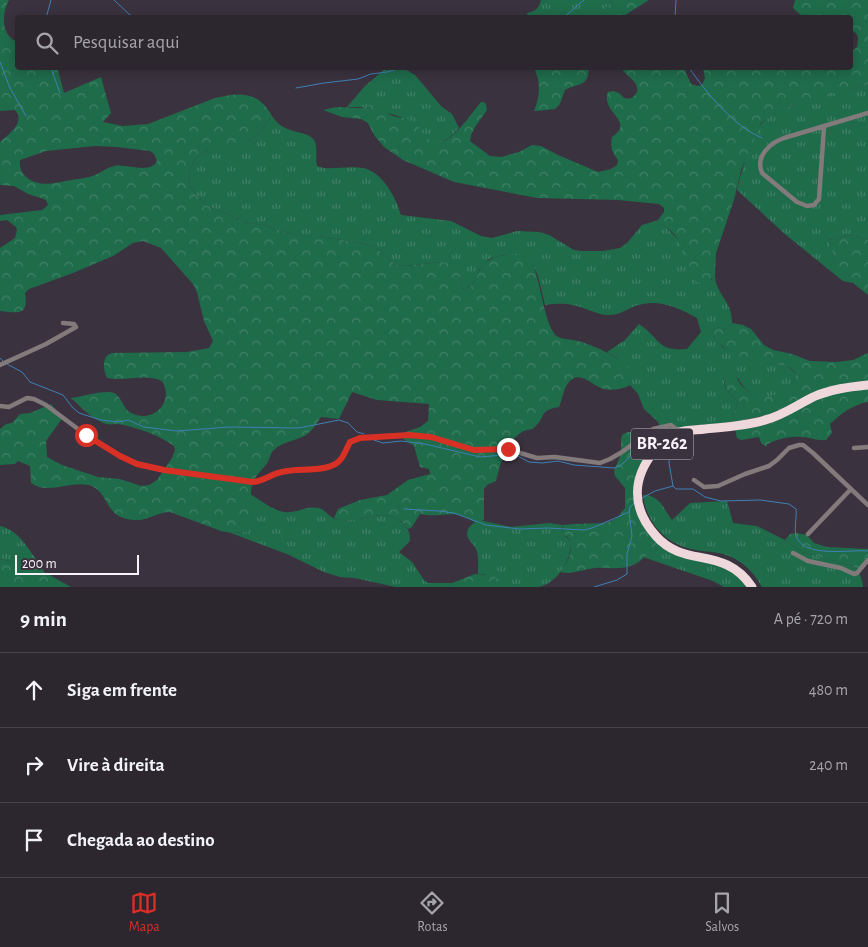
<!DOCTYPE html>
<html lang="pt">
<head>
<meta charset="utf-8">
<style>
	:root { --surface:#2c262e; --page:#342e36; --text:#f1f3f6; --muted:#a6a5aa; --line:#48434a; --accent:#d93025 }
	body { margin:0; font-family:"Alegreya Sans",sans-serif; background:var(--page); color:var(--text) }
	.scale { position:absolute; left:15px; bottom:12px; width:124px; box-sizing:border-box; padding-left:5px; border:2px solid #f7f2fa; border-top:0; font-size:14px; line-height:18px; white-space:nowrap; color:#f7f2fa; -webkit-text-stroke:4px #3a323e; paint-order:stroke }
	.stop { position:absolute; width:15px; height:15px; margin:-11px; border:4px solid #d93025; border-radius:50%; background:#fff }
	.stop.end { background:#d93025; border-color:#fff; box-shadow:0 1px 5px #0008 }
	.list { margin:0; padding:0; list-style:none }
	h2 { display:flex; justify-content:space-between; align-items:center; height:65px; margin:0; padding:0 20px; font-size:21px }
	h2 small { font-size:16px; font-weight:400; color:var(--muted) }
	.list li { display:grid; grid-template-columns:32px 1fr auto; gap:15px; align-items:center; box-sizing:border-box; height:75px; padding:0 20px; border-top:1px solid var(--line) }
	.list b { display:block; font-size:19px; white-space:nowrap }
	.list em { font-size:16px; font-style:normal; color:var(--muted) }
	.icon { flex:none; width:28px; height:28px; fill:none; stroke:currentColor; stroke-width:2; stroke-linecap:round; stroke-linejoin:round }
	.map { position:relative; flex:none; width:868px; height:587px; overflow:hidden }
	.search { position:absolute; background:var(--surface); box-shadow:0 2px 12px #0003; left:15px; right:15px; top:15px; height:55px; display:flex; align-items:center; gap:12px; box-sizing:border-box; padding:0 18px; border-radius:5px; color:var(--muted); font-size:19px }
	.sheet { height:290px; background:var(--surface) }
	nav { display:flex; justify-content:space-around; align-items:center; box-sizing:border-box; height:70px; border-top:1px solid var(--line); background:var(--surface); font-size:14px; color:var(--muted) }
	nav a { display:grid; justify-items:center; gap:2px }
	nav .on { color:var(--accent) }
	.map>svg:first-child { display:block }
</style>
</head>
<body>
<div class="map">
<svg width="868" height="587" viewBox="0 0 868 587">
	<defs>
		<pattern id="grass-tufts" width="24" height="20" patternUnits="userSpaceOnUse" patternTransform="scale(1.25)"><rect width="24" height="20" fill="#1f6c4b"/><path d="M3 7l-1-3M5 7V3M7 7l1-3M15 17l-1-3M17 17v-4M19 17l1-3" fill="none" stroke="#408166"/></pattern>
		<pattern id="forest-crowns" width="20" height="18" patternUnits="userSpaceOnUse" patternTransform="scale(1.25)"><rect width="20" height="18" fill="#1f6c4b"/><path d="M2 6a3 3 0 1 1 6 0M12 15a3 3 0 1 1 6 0" fill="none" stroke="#408166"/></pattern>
	</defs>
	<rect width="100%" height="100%" fill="#3a323e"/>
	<path fill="url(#grass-tufts)" d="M 541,0 L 613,0 L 598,17 L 528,17 L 527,13 C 535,11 539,9 541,0 Z
		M 386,68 L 403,68 L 415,75 L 442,107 L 452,114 L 459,128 C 453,134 443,146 433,143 C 425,140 421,128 414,123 C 411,120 371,107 366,107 C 360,107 353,107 347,107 L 365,86 Z
		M 868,85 L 868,240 L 852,235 L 828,240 L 835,259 L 828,269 L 786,235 L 737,190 C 740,176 753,130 763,122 C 784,102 839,93 868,85 Z
		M 272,116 C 285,137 309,128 315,142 C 318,150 315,158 317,166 L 323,168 C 335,169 351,166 363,168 C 383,172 396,198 401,215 L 451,221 L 481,236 L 492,238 L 517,231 L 539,232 L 549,235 L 574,250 L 582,251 L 603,251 L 620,248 L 627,243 L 642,225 L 658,220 L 678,239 L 702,282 L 711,280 L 715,276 C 715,287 724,297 729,307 C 731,312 732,318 732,323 L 726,329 L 717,327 L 714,337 L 722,347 L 742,356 L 787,366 L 796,373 C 793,391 772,401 755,395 C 747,392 742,386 738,378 L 724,376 C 722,389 731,393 738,402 L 733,416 L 734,422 L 689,426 L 664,437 L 658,422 L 644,409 L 638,394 L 630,385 L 631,378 L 617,358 L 607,352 L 625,340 L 639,324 C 660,338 657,352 687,349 L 701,332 L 697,318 C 677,307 658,298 635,306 C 626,310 619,315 609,315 C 596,315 585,307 572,305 C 563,303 553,304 545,305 L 538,276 L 530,259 L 524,257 L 503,255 L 489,259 L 479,270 L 477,279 L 472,285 L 463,290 L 459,271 L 440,262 L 406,266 L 396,265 L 374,246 L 320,236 L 298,236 L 263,225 L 244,222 L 206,205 L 196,195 L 190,185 L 189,170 L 197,157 L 210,148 L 247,143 L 263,128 Z
		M 250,494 C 260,500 272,510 284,512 C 296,514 306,505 318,508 C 324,509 325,512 330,516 C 335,520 343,521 349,520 C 368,520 387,507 403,524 C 409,529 410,533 410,541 L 399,552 L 412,562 L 424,580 L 428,583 L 452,583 L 455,587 L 396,587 L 354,578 L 340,577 L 324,572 L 287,554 L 231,533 L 248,532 L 253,520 Z
		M 643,495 C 660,495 663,508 672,520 L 690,503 L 727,501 L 733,523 L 757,526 L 785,540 L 802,552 L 853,566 C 860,572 862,578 863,587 L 762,587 C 754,573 744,562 729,556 C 717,551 703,552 691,549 C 664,543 646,521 643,495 Z
		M 479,520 L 511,527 L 549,523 L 563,525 L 562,529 L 565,536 L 571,541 C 572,559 558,583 539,587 C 533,587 522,587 515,587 C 502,585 493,573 478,574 C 478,566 479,556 476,549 C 474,545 474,546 471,542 C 462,533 470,524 479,520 Z
		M 0,526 C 21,531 30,552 42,568 L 0,559 Z
		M 659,542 L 721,561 L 754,587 L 724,587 L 713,581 L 643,557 Z"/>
	<path fill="url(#forest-crowns)" fill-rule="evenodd" d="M 0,0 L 9,0 C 1,15 1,34 17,42 L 18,68 L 50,68 L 58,70 L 64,93 L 101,77 L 111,113 L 103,122 L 123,126 L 148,124 L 215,98 C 240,92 258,91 272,116 L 263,128 L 247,143 L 235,148 L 210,148 L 197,157 L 189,170 L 190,185 L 196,195 L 206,205 L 244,222 L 263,225 L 298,236 L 320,236 L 374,246 L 396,265 L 406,266 L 440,262 L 454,264 L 459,271 L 463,290 C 466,288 470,287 473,284 C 477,280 477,276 479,271 C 485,260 496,255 508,255 C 514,255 525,254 530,259 C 532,261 532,264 533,266 C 541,282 545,330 558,337 C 563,339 568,339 573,340 C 587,342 622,357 630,370 C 632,374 631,380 630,385 C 623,389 612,391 604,389 C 592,386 580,369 569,382 C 563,389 563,398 559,407 C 540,410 546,415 536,426 C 532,431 526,429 522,432 C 506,442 500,464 496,481 L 487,485 L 484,489 L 484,520 L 474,522 C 454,507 441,519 420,514 L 412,527 L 408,529 C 385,499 359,529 334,518 L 338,509 L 360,500 L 387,495 L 408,480 L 430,474 L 429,469 L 420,467 L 414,446 L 402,438 L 403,433 L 420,427 L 428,421 L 429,404 L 377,400 L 352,392 L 339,419 L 321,417 C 317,423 312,431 306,435 C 296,441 284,441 275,449 C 271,452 270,457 268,462 C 264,468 257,474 254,480 C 245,499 260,518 248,532 L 231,533 L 221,531 L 170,512 C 158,512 147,521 136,520 C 131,520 121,518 117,515 C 105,506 104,488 88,485 C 70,481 47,495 31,483 L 30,466 L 18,461 L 15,464 L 0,465 L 0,429 L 6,424 L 12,423 L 20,414 L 30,413 L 51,404 L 61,416 L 61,420 L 46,441 L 47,457 L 62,465 L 98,477 L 120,479 L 141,486 L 149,485 L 157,480 L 172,458 L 175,450 L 174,446 C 159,435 136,427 118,424 C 114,424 110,425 106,424 C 92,419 82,408 71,398 C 81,397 105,389 114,393 C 122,397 123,409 131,413 C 153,424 175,402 162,381 C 144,373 126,382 107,378 C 103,370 101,355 113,353 L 187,352 L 209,348 L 213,341 L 204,321 L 197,292 L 193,284 L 161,248 L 143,241 L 133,243 L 113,256 L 73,273 L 29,289 L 25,293 C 29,316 18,313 0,311 L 0,248 L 15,238 L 17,230 L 16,227 L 7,220 L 0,221 L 0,215 L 42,210 L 48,205 L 46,200 L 41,198 L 28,194 L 14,186 L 0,185 L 0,142 C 9,134 26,122 15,110 L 0,111 ZM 95,146 L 117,147 L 150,151 L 154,154 L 157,161 C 150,175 126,163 114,166 C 106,168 100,173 93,176 C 86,178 78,179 71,180 C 55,183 40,188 26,177 C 21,172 19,167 20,160 L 46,151 Z
		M 613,0 L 649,0 L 622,17 L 583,17 L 598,16 Z
		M 795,0 L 868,0 L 868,85 L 793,105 L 774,114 L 761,123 L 741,170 L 734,200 L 716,253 L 715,276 C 689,302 685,251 678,239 C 673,231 664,227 658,220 L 664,212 L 664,208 L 659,204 L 618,200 L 537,198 L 454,182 L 403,160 L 384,147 L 374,135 L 368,123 L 361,119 L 342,117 L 323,110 L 336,107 L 361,108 L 376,104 L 382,104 C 384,107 386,112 389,114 C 396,119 407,116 414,122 C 421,128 425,139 433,142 C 449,149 472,112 481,102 L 484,102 L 486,105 L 487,110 L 475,127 L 471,135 L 470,141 L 490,156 L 501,157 L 519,152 L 532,145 L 541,146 L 558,155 L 598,172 L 611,169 L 617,165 L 618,160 C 612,152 610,148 612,137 C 636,121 600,112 608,92 C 616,90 619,93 624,98 C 629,99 632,99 635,95 C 644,85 626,76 621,68 L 684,68 L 691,84 L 697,86 L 702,85 L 705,78 L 703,68 L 850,68 L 851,52 L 857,47 L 858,37 L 856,33 L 851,30 L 850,18 L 803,17 L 793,8 Z
		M 534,68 L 589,68 C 588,88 579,82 565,90 L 560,104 L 555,109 L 536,111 L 534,111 C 540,96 541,82 534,68 Z
		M 852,235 L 868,240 L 868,295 L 853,283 L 843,281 L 828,269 L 835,259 L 828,240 Z
		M 732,323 L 743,325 L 751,329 L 764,345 L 773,350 L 792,354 L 810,361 L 836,362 L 853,360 L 868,353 L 868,381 L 825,388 L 768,415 L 734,422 L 733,416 L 738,402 C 731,393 723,389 724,376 L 727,374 L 734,374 C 738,378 739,384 743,387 C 759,404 792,396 796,373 C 787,362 773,365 762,363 C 749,359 718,350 714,336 C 713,333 714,330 713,328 L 717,327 L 726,329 Z
		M 868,389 L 868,402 C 852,405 842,413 830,424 L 832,433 L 826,440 C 817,441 810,437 801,437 C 790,436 776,439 766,445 L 767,447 L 761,443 L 759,437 L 741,440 L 737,438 L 735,429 L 757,427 L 771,423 L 819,398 L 833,393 Z
		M 628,432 L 633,432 L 639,442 L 644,444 L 655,438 L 658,441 L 644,459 L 635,492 L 659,542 C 652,548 645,558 637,563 C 624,571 608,567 595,568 C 583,569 572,575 560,572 C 568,563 572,552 571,541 L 563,533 L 563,525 L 574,524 L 606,523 L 617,518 L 625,508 L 625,488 L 615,476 L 614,471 L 621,454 L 621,438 L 623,434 Z
		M 797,533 L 807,535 L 814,543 L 827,547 L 868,549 L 868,560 L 858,570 L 853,566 L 802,552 L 785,540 L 790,534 Z
		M 0,559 L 42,568 L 44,572 L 71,587 L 0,587 Z
		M 475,574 L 490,575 L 514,587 L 455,587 L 452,583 Z"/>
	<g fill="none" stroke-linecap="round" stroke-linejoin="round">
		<path stroke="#3f80b6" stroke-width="1" d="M 114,0 L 130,15 L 139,18
			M 46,18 L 51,0
			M 563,18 L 584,0
			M 675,18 L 676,0
			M 0,62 L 10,88 L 26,116
			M 51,68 L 60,93
			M 689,68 C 708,94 731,124 762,138
			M 296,88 L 324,83 L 358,79 L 371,74 L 387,72 L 401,68
			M 0,358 L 3,361
			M 7,364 L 22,372 L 30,382 L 63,395 L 72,407 L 79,413 L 101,420 L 119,422 L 128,420 L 144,427 L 177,431 L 229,427 L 299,428 L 339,420 L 348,423 L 357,432 L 364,434
			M 374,440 L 383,443 L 401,441 L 425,444 L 480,457 L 514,454 L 529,462 L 542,463 L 558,461 L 574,465 L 614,468 L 620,466 L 654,434 L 658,434 L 662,437
			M 667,444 L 670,448 L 669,463 L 673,486
			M 642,498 L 655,491 L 673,486 L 676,489 L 693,489 L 705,497 L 721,501 L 760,500 L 789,504 L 796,509 C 797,517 794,528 796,536 C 804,559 851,549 868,551
			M 404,509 L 439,511 L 454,513 L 486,525 L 519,529 L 548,528 L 584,530 L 592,528 L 629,512
			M 594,587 L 617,580 L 627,574 L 627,554 L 632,536 L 629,512 L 630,507 L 635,502"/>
		<path stroke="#827a7b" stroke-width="4.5" d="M 824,127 L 819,199 L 814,205 L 807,206 L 797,202 L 762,173 C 755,156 770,143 784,138 L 868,113
			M 0,365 L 46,344 L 76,327 L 74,324 L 63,323
			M 0,406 L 9,407 L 27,398 L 34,399 L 46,405 L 86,435 L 120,456 L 137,464 L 164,470 L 253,482 C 264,481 271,474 282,472 C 298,467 329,474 341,459 C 345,454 347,447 350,442 L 360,438 L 409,435 L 431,437 L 474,450 L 507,449 L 537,458 L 555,457 L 600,463 L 610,459 L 622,452 L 653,429 L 671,425 L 679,431
			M 854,448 L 868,447
			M 694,480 L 704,487 L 718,486 L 745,474 L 769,466 L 777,460 L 789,448 L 799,445 L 803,445 L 813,453 L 868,505
			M 808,534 L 851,489
			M 793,553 L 808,561 L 841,568 L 854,574 L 857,573 L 868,560"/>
		<path stroke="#eed8db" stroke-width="9" d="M 752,587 C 724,545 685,569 656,536 C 631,508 632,478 655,450 C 661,443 670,435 679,432 C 687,430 697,430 705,429 C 725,427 746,426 765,420 C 782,416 797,405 813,397 C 831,389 849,387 868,385"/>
	</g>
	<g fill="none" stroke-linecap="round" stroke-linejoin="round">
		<path stroke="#d93025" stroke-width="6" d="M 86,435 L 120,456 L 137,464 L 164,470 L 253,482 C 264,481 271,474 282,472 C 298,467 330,474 341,459 C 345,454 347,447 350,442 L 360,438 L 409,435 L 431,437 L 474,450 L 508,449"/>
	</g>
	<g text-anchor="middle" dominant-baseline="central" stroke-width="4" stroke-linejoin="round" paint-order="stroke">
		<rect fill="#3a323e" stroke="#beb8c2" stroke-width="1" x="631" y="428.5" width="62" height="31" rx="4"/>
		<g font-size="18" font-weight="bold" fill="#f7f2fa">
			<text x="662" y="444">BR-262</text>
		</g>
	</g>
</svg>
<div class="scale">200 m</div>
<div class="stop" style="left:86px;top:435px"></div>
<div class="stop end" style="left:508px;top:449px"></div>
<div class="search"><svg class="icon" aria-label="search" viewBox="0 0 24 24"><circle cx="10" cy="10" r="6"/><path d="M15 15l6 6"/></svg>Pesquisar aqui</div>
</div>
<section class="sheet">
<h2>9 min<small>A pé · 720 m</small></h2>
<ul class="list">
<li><svg class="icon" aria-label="ahead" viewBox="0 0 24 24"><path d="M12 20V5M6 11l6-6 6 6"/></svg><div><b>Siga em frente</b></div><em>480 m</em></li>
<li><svg class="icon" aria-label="right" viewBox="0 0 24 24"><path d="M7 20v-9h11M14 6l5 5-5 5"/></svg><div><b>Vire à direita</b></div><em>240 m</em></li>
<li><svg class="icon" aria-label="arrive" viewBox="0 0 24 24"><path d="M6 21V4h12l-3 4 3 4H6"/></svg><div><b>Chegada ao destino</b></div></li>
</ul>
</section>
<nav>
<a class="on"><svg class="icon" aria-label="map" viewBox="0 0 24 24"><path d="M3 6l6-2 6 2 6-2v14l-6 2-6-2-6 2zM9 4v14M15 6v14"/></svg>Mapa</a>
<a><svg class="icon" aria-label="directions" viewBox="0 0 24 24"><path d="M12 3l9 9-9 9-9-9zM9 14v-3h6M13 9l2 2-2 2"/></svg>Rotas</a>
<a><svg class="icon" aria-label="saved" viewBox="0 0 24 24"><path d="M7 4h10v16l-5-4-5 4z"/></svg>Salvos</a>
</nav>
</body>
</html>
